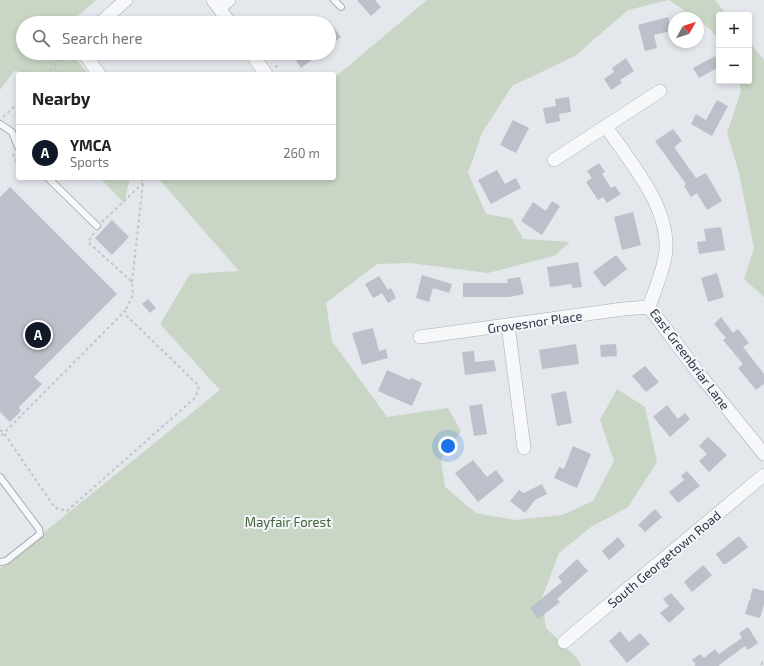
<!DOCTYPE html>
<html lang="en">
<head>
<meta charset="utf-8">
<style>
	:root { --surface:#fff; --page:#f2f2f2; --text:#222; --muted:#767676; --line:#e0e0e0; --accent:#111827 }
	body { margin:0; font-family:"Exo 2",sans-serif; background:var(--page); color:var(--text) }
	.controls { position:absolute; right:12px; top:12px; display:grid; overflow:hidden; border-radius:4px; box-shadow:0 2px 6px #0003 }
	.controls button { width:36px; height:36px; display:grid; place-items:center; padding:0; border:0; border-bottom:1px solid var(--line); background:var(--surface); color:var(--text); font:20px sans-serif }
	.compass { position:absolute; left:668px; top:12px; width:36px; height:36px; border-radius:50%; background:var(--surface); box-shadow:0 2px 6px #0003; rotate:51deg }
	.you { position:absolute; left:448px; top:446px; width:14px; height:14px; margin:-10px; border:3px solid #fff; border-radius:50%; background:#1a73e8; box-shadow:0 0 0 6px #1a73e833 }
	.badge { display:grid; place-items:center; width:26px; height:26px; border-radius:50%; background:var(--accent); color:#fff; font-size:13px; font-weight:700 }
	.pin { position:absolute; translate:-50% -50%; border:2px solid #fff; box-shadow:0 1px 4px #0006 }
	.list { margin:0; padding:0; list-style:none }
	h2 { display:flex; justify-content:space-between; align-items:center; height:52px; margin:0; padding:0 16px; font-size:17px }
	h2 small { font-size:13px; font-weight:400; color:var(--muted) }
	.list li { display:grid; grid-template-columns:26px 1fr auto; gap:12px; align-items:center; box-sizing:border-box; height:56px; padding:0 16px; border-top:1px solid var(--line) }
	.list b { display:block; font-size:15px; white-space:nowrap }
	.list p { margin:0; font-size:13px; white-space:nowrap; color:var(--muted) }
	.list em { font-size:13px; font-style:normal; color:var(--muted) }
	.icon { flex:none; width:22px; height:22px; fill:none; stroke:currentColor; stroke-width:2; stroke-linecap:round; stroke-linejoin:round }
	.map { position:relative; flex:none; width:764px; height:666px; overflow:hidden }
	.search { position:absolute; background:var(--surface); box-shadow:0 2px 6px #0003; left:16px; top:16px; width:320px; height:44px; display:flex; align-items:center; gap:10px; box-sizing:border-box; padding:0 14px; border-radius:22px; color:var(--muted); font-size:15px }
	.panel { position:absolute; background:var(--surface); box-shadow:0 2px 6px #0003; left:16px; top:72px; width:320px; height:108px; border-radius:4px }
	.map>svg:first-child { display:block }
</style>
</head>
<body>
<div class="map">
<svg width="764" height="666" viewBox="0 0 764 666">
	<rect width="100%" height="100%" fill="#e4e7ec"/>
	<path fill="#c9d6c5" d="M 0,0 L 96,0 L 70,23 L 23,23 L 23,53 L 71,53 L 88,74 L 39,74 L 14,71 L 0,90 Z
		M 427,0 L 715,0 L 727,15 L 719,15 L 719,40 L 710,29 L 698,20 L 698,18 L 695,18 L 669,0 L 628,10 L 575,56 L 512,86 L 482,133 L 468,173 L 486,214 L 512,219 L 523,239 L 570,242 L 554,256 L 488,273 L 410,263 L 377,264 L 326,303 L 332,341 L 387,417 L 448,408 L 461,431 L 441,459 L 445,487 L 476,513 L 515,520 L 562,515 L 593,501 L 614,461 L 600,420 L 617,389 L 645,407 L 657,462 L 628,507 L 591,527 L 559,553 L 542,598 L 546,628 L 577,658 L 581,666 L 0,666 L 0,568 L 220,390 L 160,324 L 190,274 L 239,271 L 158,178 L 334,178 L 334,78 Z
		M 749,42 L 764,60 L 764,297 L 744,279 L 754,248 L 739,173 L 727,133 L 741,91 L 739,81 L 749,81 Z
		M 103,178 L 130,178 L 124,203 L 102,180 Z"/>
	<path fill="#bbc0ca" d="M 357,0 L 375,0 L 381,7 L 371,16 Z
		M 668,17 L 671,31 L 654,35 L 657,48 L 645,51 L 638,25 Z
		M 329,21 L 341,37 L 333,43 L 329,37 Z
		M 306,53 L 321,53 L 301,68 L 296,61 Z
		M 715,56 L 719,67 L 699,78 L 693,68 Z
		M 626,58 L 634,71 L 620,80 L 622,83 L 611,90 L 604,79 L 614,72 L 612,68 Z
		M 569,97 L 571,112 L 559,114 L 560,121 L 546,124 L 543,108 L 556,106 L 555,99 Z
		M 717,100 L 728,106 L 712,136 L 691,124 L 696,114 L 706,120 Z
		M 513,120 L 529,128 L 516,153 L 500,145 Z
		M 673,129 L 682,141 L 674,147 L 696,178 L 706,173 L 722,201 L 707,210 L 697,193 L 691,197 L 684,186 L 686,184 L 655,141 Z
		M 599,163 L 605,172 L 602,174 L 611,188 L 615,186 L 621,194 L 607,203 L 603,197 L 598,200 L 586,182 L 592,178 L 587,171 Z
		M 497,170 L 505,184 L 516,178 L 521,188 L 491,204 L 478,180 Z
		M 10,187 L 117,294 L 34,377 L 42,384 L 19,407 L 21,411 L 10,422 L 0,412 L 0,197 Z
		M 552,201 L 560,206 L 542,235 L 521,221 L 533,202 L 546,211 Z
		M 633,212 L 641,245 L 622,250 L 614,217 Z
		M 112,220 L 129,237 L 112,255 L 95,238 Z
		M 721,227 L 725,250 L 699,254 L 697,242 L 706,241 L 704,229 Z
		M 616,255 L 627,269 L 604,287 L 593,272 Z
		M 578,262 L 582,287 L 572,288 L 572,284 L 550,287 L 547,267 Z
		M 717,273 L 724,297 L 708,302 L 701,278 Z
		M 422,275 L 452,284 L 449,293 L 433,288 L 429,302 L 416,298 Z
		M 379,276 L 388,290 L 373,298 L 365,284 Z
		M 520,277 L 524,294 L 509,297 L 463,297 L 463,283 L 508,283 L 507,279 Z
		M 391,288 L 396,298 L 388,303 L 382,293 Z
		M 148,299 L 156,308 L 150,313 L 142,304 Z
		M 721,317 L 733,333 L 738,329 L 749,343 L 743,347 L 764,374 L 764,384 L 756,390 L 738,368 L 743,364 L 723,340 L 726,338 L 714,324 Z
		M 373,328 L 379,351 L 386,349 L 388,358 L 362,365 L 352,333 Z
		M 576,344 L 579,364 L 542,369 L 539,350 Z
		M 616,344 L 617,356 L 601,357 L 600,345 Z
		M 474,351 L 475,362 L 494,360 L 496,371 L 465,375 L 462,352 Z
		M 645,366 L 659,382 L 646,392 L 632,376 Z
		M 387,370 L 410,380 L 411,378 L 422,383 L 412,406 L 378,391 Z
		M 566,391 L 572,423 L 557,426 L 551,394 Z
		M 482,404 L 487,434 L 474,436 L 469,406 Z
		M 667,405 L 678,419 L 685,413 L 690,419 L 670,437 L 653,417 Z
		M 708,437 L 727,455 L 709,472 L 699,461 L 707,454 L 699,446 Z
		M 573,446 L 591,454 L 577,488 L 554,478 L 559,467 L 564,469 Z
		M 473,460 L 487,477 L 496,470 L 504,481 L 478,502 L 455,473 Z
		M 687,471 L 700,486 L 678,503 L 669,492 L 684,480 L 681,476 Z
		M 542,484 L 547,494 L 535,500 L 525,513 L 510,501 L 519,490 L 524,493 Z
		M 655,509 L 662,517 L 645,532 L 638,525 Z
		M 739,536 L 748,547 L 726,564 L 723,564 L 716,554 Z
		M 618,537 L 625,546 L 609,560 L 602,551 Z
		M 577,559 L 588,571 L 557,599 L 560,602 L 538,619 L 530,608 L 562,582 L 558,577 Z
		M 703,565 L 712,575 L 692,592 L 684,582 Z
		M 753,588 L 764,591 L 764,604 L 760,618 L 745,614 L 749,601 L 751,599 L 750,598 Z
		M 671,593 L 685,609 L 669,623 L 660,613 L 669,606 L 663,599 Z
		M 748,627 L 758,643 L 748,650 L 745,646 L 718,666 L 694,666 L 696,664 L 692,660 L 700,654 L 704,658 L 715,649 L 719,654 L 742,638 L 739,633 Z
		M 620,631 L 629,642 L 640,633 L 650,644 L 627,663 L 609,641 Z"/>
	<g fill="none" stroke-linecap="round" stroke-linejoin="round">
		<g stroke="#a9aeb7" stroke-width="8">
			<path id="service" d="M 334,0 L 341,7
				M 0,124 L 12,132 L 18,147
				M 48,178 L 97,226
				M 0,477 L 39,529 L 40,534 L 6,561 L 0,562"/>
		</g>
		<g stroke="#a9aeb7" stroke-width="14">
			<path id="minor" d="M 213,0 L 230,23
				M 219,8 L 229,0
				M 100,23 L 126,0
				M 84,53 L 99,74
				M 251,53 L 266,74
				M 607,128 C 630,162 668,205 666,249 C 666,264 654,292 649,307
				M 554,160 L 660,91
				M 649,307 L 700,375 L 764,454
				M 508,325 L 524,448
				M 420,337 L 623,309 L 649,307
				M 564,642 L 764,475"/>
		</g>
		<path stroke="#c2c5cb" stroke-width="2" stroke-dasharray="3 3" stroke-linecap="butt" d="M 54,67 L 61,74
			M 275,67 L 279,65
			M 46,74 L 67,53
			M 3,117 L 18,103
			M 13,154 L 18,165
			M 102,222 L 143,183
			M 94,233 L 88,242 L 132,282 L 133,295 L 125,311
			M 132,282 L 143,183 L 141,178
			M 0,430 L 4,433 L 55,508 L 67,511 L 196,397 L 199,386 L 127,316 L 125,311 L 4,433 L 0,437
			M 762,662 L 762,666"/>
		<use href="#service" stroke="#f7f8fa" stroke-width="6"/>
		<use href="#minor" stroke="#f7f8fa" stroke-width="13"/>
	</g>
	<g text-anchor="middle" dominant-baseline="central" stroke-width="4" stroke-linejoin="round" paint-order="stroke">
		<g font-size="13" fill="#2b3445" stroke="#f4f6f9">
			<text transform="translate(535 322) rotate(-8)">Grovesnor Place</text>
			<text transform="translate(690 359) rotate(53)">East Greenbriar Lane</text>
			<text transform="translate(664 559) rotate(-40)">South Georgetown Road</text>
		</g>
		<g font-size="13" fill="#3f6138" stroke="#f4f6f9">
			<text x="288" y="522">Mayfair Forest</text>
		</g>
	</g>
</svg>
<div class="controls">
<button>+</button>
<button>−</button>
</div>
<svg class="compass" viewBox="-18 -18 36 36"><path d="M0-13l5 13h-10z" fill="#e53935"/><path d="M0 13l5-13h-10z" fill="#767676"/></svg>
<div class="you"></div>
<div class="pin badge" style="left:38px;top:335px">A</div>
<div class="search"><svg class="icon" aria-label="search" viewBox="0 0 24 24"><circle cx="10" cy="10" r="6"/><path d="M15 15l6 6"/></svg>Search here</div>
<section class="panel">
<h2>Nearby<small></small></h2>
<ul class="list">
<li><span class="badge">A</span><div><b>YMCA</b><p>Sports</p></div><em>260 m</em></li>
</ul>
</section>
</div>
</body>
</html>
